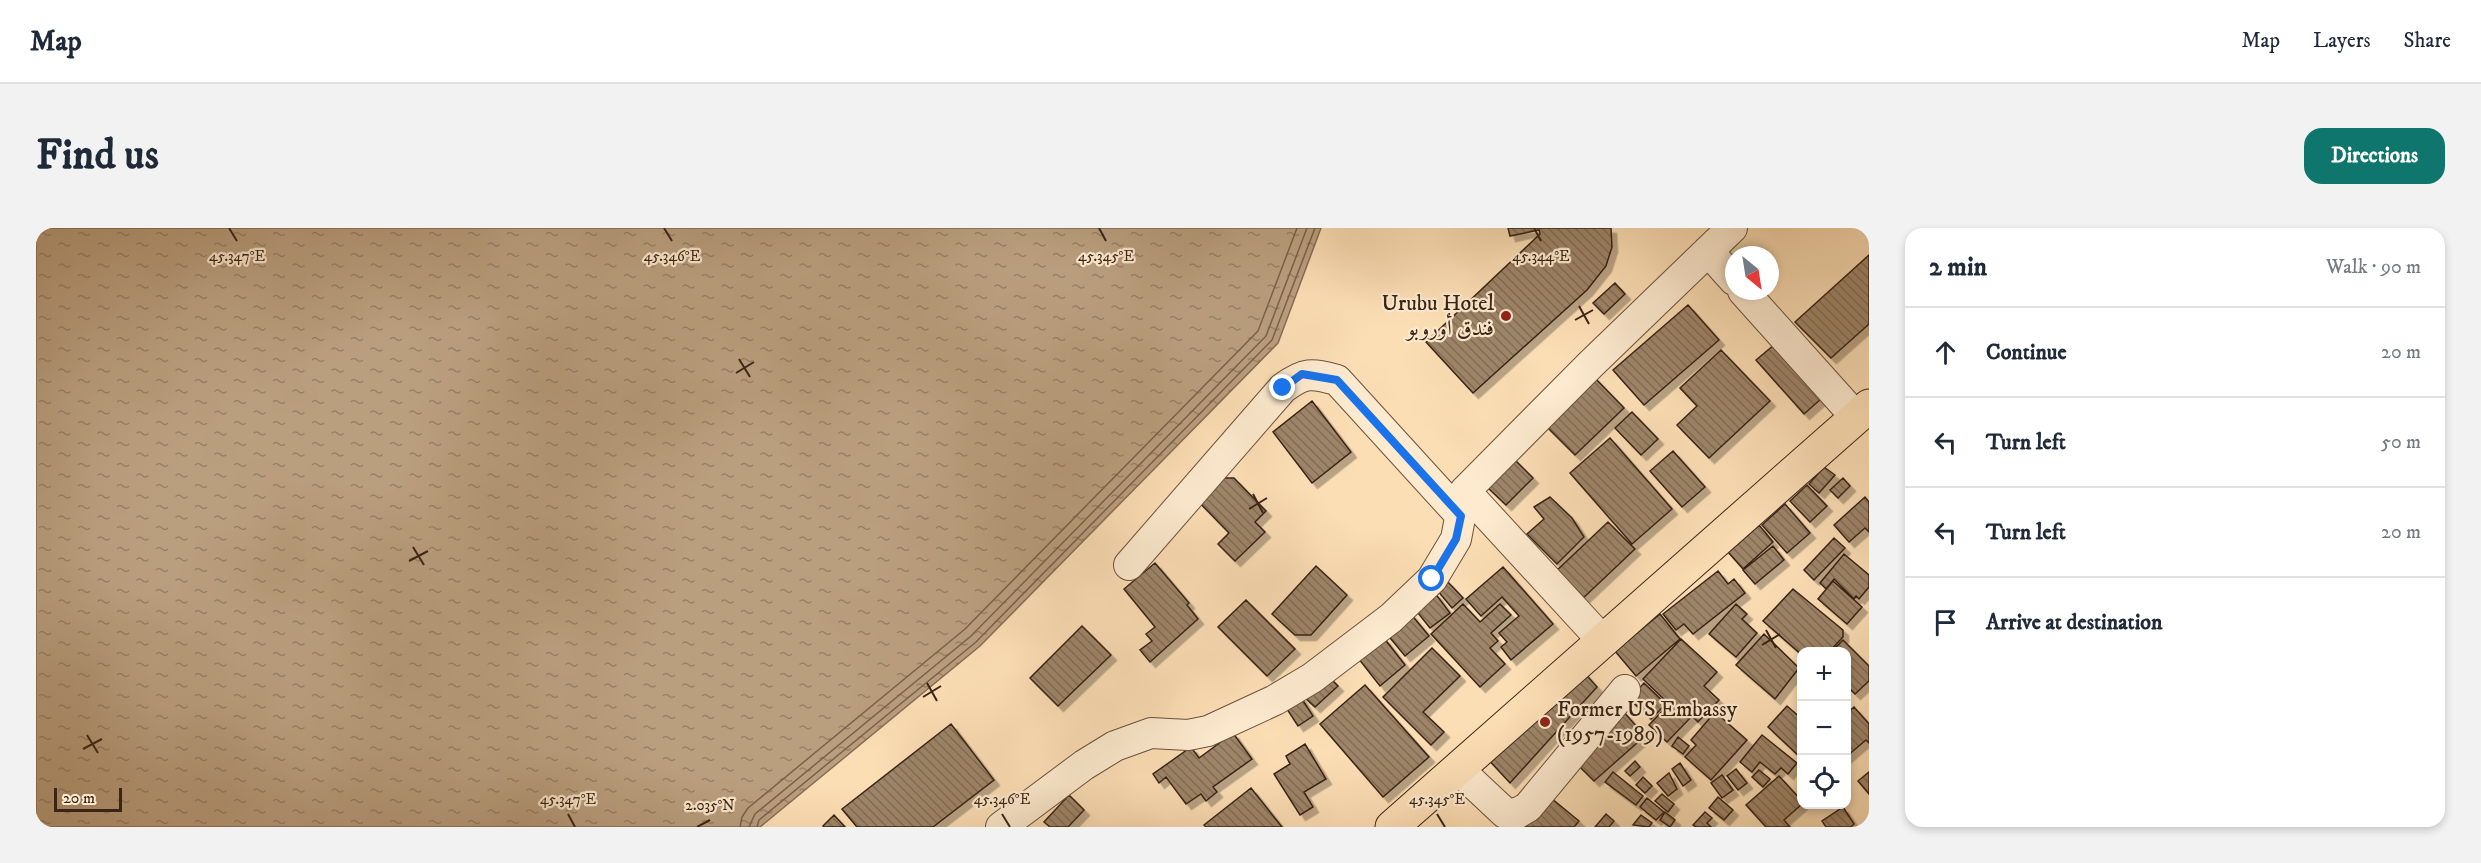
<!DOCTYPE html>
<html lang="en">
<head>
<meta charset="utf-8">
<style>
	:root { --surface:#fff; --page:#f2f2f3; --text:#1f2937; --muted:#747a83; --line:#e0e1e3; --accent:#0f766e }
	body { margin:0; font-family:"IM FELL DW Pica",Amiri,serif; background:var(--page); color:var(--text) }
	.controls { position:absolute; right:18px; bottom:18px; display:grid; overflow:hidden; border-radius:12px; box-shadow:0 3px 9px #0003 }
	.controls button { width:54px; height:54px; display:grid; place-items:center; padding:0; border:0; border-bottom:2px solid var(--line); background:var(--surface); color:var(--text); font:30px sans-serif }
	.compass { position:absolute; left:1689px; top:18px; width:54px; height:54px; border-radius:50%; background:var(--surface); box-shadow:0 3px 9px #0003; rotate:150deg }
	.scale { position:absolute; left:18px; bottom:15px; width:68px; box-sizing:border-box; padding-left:6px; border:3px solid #392416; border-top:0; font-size:16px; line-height:21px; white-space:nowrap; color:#392416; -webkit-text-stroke:4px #fdeacf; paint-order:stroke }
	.stop { position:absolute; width:18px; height:18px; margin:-14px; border:4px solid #1a73e8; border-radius:50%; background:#fff }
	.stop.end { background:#1a73e8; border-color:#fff; box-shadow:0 2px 6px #0008 }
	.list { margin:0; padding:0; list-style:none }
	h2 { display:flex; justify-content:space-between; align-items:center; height:78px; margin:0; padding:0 24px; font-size:26px }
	h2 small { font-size:20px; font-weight:400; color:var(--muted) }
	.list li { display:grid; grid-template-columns:39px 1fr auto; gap:18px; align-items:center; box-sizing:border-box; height:90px; padding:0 24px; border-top:2px solid var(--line) }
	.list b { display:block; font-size:22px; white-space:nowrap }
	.list em { font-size:20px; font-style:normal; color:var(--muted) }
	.icon { flex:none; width:33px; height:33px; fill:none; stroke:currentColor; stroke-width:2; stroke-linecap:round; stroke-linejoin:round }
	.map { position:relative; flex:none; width:1833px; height:599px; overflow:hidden; border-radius:18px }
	header { display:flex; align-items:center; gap:36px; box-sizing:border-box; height:84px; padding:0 30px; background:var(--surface); border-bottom:2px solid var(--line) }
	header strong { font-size:28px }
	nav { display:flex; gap:33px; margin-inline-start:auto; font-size:21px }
	.intro { display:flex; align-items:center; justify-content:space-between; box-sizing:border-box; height:144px; padding:0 36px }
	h1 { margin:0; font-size:42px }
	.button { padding:15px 27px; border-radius:18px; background:var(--accent); color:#fff; font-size:21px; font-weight:700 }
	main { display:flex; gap:36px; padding:0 36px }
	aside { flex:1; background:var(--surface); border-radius:18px; box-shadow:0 3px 9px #0003 }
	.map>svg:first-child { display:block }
</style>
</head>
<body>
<header>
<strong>Map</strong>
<nav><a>Map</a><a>Layers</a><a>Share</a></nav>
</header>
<div class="intro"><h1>Find us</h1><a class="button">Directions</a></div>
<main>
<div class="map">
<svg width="1833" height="599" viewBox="0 0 1833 599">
	<defs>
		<pattern id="water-ripples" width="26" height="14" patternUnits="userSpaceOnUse" patternTransform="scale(1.5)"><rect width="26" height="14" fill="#ba9f7f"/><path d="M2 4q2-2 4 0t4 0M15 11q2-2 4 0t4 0" fill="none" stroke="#988167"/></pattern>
		<pattern id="building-back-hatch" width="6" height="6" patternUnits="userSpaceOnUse" patternTransform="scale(1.5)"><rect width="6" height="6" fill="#9e8569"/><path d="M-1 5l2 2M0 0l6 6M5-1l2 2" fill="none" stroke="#826d55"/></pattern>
		<filter id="shadow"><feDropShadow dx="5.5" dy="5.5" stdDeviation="0" flood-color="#0004"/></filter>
	</defs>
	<rect width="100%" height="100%" fill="#fcdeb5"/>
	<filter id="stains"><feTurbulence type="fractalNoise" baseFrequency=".00333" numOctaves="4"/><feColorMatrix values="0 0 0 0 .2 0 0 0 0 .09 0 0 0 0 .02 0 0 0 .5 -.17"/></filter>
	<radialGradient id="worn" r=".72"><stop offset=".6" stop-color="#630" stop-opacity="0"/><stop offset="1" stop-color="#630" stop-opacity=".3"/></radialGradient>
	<path fill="url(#water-ripples)" stroke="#866e55" stroke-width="1.5" d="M 0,0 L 1285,0 L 1242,115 L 944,418 L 724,599 L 0,599 Z"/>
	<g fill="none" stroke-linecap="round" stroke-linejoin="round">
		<path stroke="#7a624a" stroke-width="1.5" d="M 704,599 L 706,589 L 712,580 L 929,401 L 1222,103 L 1261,0
			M 713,599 L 719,586 L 935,408 L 1230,108 L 1271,0
			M 721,599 L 723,592 L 940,414 L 1236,112 L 1279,0"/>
	</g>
	<path fill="url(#building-back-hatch)" stroke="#392416" stroke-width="1.5" filter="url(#shadow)" d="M 1472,0 L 1575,0 L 1576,19 L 1570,38 L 1551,62 L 1437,165 L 1390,114 L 1504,6 L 1503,2 L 1474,8 Z
		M 1833,27 L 1833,96 L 1795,130 L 1759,94 Z
		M 1579,55 L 1589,66 L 1568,86 L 1557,75 Z
		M 1652,77 L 1683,112 L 1608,177 L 1577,142 Z
		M 1738,117 L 1786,170 L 1768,186 L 1720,132 Z
		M 1685,122 L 1734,173 L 1673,230 L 1641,197 L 1661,178 L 1644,160 Z
		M 1557,148 L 1588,180 L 1539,227 L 1508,196 Z
		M 1276,173 L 1315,224 L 1276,255 L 1237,204 Z
		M 1596,184 L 1622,211 L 1605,227 L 1579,200 Z
		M 1574,210 L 1636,281 L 1596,316 L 1534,245 Z
		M 1637,223 L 1669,259 L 1646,279 L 1614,243 Z
		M 1475,228 L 1497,250 L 1470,277 L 1448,256 Z
		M 1788,239 L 1799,247 L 1783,265 L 1773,256 Z
		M 1179,250 L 1198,250 L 1230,283 L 1219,294 L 1229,304 L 1199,333 L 1182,316 L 1193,305 L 1160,271 Z
		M 1807,250 L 1814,258 L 1802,270 L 1794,262 Z
		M 1771,257 L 1791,278 L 1774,294 L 1754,273 Z
		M 1514,269 L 1536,290 L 1548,309 L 1521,336 L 1491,306 L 1508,291 L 1498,279 Z
		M 1829,269 L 1833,274 L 1833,304 L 1829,300 L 1813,314 L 1798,297 Z
		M 1749,276 L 1774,305 L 1751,325 L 1726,297 Z
		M 1572,294 L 1599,321 L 1543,374 L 1517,346 Z
		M 1723,297 L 1737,314 L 1707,341 L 1692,324 Z
		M 1798,310 L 1809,320 L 1778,352 L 1768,342 Z
		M 1737,318 L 1748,332 L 1719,356 L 1707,342 Z
		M 1808,326 L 1833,347 L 1833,359 L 1823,371 L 1820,368 L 1818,371 L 1798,351 L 1790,361 L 1784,355 Z
		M 1119,335 L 1153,375 L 1151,377 L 1162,391 L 1114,434 L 1104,422 L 1116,413 L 1110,406 L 1119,399 L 1088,361 Z
		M 1280,338 L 1311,367 L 1275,407 L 1259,407 L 1236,386 Z
		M 1467,339 L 1517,396 L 1475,432 L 1465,419 L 1471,414 L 1463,405 L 1483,388 L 1466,369 L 1445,388 L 1430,371 Z
		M 1682,343 L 1692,356 L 1698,351 L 1709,365 L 1657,406 L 1648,396 L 1640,402 L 1627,386 Z
		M 1411,353 L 1427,370 L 1416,380 L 1401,362 Z
		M 1797,353 L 1826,379 L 1811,396 L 1782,371 Z
		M 1757,361 L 1807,402 L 1807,409 L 1793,424 L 1766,424 L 1766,427 L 1727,393 Z
		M 1399,365 L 1414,385 L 1394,400 L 1378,380 Z
		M 1210,372 L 1259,421 L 1231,448 L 1182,399 Z
		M 1427,376 L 1444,394 L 1464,376 L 1475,387 L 1455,405 L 1462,413 L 1454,420 L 1469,436 L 1444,459 L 1395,406 Z
		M 1700,376 L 1711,386 L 1706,391 L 1721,405 L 1700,429 L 1673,406 Z
		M 1374,385 L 1393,408 L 1369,428 L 1350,405 Z
		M 1624,386 L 1644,411 L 1600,448 L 1579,423 Z
		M 1046,398 L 1075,427 L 1022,478 L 994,450 Z
		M 1728,406 L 1763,440 L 1739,471 L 1700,437 Z
		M 1348,410 L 1369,437 L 1344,458 L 1322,430 Z
		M 1645,411 L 1681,444 L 1668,458 L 1683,472 L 1662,494 L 1656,488 L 1631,514 L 1613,497 L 1633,476 L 1607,451 Z
		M 1807,412 L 1833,438 L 1833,453 L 1819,466 L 1810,457 L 1810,424 L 1795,424 Z
		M 1396,420 L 1424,448 L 1387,484 L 1408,504 L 1395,517 L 1347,469 Z
		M 1545,441 L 1561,459 L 1474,555 L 1450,529 Z
		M 1291,447 L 1302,458 L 1279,479 L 1268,469 Z
		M 1608,455 L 1630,476 L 1615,491 L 1593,471 Z
		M 1329,457 L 1393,529 L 1347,569 L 1284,496 Z
		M 1264,468 L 1277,488 L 1262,498 L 1249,478 Z
		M 1751,478 L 1766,491 L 1765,530 L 1732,499 Z
		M 1818,479 L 1833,496 L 1833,515 L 1830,512 L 1810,529 L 1810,486 Z
		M 1586,482 L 1609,508 L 1558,553 L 1537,532 Z
		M 1679,484 L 1711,512 L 1675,552 L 1649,529 L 1660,517 L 1655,512 Z
		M 915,496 L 958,552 L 897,599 L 821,599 L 806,581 Z
		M 1197,505 L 1216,531 L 1177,559 L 1181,564 L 1170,573 L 1165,566 L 1150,576 L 1130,549 L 1123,555 L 1117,546 L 1155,519 L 1163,530 Z
		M 1726,507 L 1761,535 L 1752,546 L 1745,540 L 1739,546 L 1724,534 L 1716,544 L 1704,534 Z
		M 1642,509 L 1653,518 L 1647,526 L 1636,518 Z
		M 1269,516 L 1290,551 L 1268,564 L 1277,579 L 1264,587 L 1238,546 L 1254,536 L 1250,528 Z
		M 1599,533 L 1604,539 L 1594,548 L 1589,543 Z
		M 1644,535 L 1655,552 L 1647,558 L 1636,541 Z
		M 1700,541 L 1711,555 L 1702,562 L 1691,548 Z
		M 1723,542 L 1734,551 L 1727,559 L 1716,549 Z
		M 1577,544 L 1607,568 L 1600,577 L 1569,554 Z
		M 1833,544 L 1833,566 L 1822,553 Z
		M 1633,545 L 1641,561 L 1632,568 L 1621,555 Z
		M 1686,547 L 1697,562 L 1686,570 L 1675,555 Z
		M 1743,548 L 1766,573 L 1766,576 L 1748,592 L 1754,599 L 1730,599 L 1710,577 Z
		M 1607,549 L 1616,558 L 1609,565 L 1600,557 Z
		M 1215,560 L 1246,599 L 1170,599 L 1168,597 Z
		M 1509,565 L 1543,593 L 1538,599 L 1481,599 Z
		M 1626,566 L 1638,576 L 1632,584 L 1619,573 Z
		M 1033,567 L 1048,582 L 1032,599 L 1014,599 L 1008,594 Z
		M 1682,569 L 1697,582 L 1688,592 L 1673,580 Z
		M 1611,570 L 1628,584 L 1620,592 L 1604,579 Z
		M 1807,579 L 1818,596 L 1815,599 L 1790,599 L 1786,593 Z
		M 1629,584 L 1639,592 L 1634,599 L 1624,592 Z
		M 1669,584 L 1676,590 L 1671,595 L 1675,599 L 1660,599 L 1657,597 Z
		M 1570,586 L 1578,593 L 1573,599 L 1559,599 Z
		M 798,587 L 809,599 L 788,599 L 787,598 Z
		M 1605,587 L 1616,595 L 1613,599 L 1597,597 Z"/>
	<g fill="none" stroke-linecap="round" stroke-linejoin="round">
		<g stroke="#6a523e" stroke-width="32">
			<path id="minor" d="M 1672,23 L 1698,52
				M 1707,63 L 1820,189
				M 1429,263 L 1567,413
				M 1093,337 L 1247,160 C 1269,144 1275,145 1301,152 L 1425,288
				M 1422,541 L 1469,585 L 1480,586 L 1492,579 L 1589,462
				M 965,599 L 1048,537 L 1079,518 L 1115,505 L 1152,507 L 1172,503 L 1239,472 L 1276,450 L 1355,390 L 1396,351 L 1420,311 L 1429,263 L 1554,137 L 1696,0"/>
		</g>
		<g stroke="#392416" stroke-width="35">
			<path id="major" d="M 1356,599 L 1833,178"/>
		</g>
		<use href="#minor" stroke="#fdeacf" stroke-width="30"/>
		<use href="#major" stroke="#fcdeb5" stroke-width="33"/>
	</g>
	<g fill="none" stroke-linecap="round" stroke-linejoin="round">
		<path stroke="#1a73e8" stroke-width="8" d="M 1247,160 L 1266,146 L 1301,152 L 1425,288 L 1420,311 L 1396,351"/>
	</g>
	<path fill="none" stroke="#392416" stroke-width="2" d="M 193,0 L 201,13M 628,0 L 636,13M 1063,0 L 1070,13M 1498,0 L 1505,13M 1543,78 L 1553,96M 1539,92 L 1557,82M 703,131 L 714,149M 700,145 L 718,134M 1217,266 L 1227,285M 1213,281 L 1231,270M 377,319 L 388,337M 373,333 L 392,323M 1730,402 L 1740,420M 1726,417 L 1744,406M 891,455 L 901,473M 887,469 L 905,458M 51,507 L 62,525M 47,521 L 66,511M 532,586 L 539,599M 966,586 L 974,599M 1401,586 L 1409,599M 661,599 L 674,592"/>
	<g fill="#8f2418" stroke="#fdeacf" stroke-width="2">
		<circle cx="1470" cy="88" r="6"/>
		<circle cx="1509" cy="494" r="6"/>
	</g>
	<g text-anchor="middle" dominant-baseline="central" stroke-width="4.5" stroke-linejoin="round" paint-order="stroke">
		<g font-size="22" fill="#392416" stroke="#fdeacf" text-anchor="end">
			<text x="1458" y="75">Urubu Hotel<tspan x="1458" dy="25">فندق أوروبو</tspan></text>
			<text x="1521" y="481" text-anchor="start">Former US Embassy<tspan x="1521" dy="25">(1957-1989)</tspan></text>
		</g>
	</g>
	<g font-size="15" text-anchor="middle" fill="#392416" stroke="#fdeacf" stroke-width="4.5" stroke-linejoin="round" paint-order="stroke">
		<text x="201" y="33">45.347°E</text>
		<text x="636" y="33">45.346°E</text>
		<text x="1070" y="33">45.345°E</text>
		<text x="1505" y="33">45.344°E</text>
		<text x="532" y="576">45.347°E</text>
		<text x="966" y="576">45.346°E</text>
		<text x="1401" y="576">45.345°E</text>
		<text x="674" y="582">2.035°N</text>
	</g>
	<rect width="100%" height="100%" filter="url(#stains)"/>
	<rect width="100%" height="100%" fill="url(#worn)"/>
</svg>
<div class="controls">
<button>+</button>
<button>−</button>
<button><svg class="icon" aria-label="locate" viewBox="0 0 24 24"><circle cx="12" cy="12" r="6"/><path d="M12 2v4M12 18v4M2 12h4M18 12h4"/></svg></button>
</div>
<svg class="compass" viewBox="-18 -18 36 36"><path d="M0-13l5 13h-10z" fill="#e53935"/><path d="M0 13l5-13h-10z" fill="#747a83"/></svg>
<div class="scale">20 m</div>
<div class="stop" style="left:1396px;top:351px"></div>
<div class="stop end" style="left:1247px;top:160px"></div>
</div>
<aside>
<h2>2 min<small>Walk · 90 m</small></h2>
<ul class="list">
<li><svg class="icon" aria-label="ahead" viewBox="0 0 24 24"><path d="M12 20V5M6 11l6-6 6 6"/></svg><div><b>Continue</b></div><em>20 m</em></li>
<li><svg class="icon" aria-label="left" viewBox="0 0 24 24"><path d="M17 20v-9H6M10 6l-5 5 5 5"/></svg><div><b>Turn left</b></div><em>50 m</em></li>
<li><svg class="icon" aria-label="left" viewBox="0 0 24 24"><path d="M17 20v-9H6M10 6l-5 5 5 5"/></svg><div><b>Turn left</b></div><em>20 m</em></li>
<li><svg class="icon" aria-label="arrive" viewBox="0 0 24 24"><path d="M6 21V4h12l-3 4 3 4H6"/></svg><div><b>Arrive at destination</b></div></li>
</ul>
</aside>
</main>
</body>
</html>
